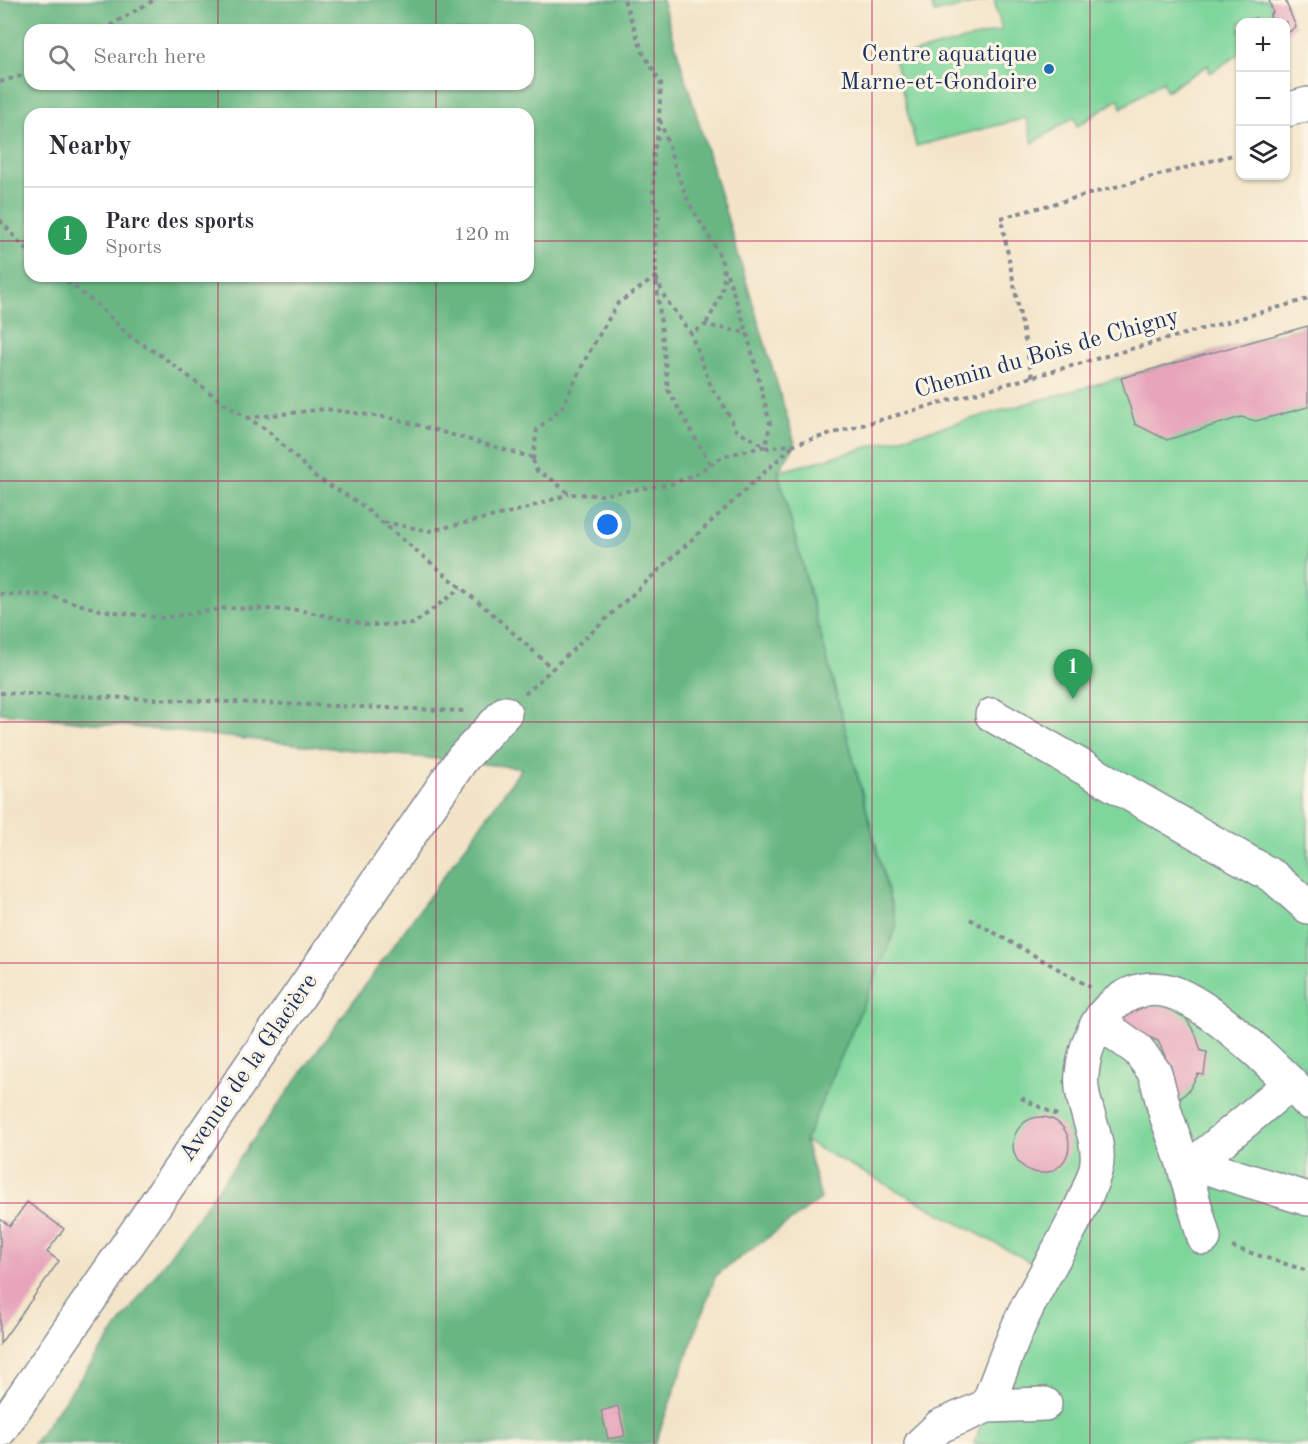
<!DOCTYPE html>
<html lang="en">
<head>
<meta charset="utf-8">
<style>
	:root { --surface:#fff; --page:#f2f2f3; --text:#2b2b33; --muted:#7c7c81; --line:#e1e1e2; --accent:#7c3aed }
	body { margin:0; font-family:"Old Standard TT",serif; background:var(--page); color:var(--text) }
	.controls { position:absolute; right:18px; top:18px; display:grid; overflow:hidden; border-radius:12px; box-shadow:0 2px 4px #0004 }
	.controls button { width:54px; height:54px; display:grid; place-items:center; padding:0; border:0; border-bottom:2px solid var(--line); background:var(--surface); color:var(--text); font:30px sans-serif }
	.you { position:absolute; left:608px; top:525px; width:21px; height:21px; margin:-15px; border:4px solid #fff; border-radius:50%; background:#1a73e8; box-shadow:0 0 0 9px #1a73e833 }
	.badge { display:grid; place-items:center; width:39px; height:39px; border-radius:50%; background:var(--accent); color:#fff; font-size:20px; font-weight:700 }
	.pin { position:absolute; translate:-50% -50px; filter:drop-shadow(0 2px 3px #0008) }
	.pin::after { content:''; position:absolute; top:32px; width:21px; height:18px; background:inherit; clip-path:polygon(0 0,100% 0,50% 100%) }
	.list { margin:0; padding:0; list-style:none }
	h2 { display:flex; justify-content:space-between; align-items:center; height:78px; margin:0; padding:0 24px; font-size:26px }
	h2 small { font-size:20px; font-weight:400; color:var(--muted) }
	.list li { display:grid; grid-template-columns:39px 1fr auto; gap:18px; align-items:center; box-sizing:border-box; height:96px; padding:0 24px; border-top:2px solid var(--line) }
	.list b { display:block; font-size:22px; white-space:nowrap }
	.list p { margin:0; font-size:20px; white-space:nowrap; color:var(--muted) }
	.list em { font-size:20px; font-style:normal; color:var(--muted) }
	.icon { flex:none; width:33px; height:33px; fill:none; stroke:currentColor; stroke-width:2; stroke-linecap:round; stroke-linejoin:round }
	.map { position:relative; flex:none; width:1308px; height:1444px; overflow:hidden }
	.search { position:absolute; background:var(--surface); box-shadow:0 2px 4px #0004; left:24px; top:24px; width:510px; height:66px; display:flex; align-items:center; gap:15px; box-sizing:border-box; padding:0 21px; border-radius:18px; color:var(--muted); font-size:22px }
	.panel { position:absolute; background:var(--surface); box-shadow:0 2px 4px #0004; left:24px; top:108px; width:510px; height:174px; border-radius:18px }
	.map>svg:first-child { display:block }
</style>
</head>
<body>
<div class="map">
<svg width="1308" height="1444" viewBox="0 0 1308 1444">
	<rect width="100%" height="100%" fill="#fcf5e5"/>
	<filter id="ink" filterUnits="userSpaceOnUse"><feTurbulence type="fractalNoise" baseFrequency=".0167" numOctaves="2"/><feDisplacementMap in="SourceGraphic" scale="12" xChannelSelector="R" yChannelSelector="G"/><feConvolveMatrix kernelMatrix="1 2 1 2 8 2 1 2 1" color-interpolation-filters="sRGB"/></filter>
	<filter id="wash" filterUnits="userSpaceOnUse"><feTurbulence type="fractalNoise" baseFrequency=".008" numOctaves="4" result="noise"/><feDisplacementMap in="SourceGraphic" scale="24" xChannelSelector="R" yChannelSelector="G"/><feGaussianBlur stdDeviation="1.35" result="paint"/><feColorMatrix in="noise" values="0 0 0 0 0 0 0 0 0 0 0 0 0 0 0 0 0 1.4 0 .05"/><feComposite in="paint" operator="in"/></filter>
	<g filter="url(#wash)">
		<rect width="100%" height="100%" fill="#f3e4c8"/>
		<path fill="#7fd69b" stroke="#4d827c" stroke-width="1.5" d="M 931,0 L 987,0 L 934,13 Z
			M 994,0 L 1269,0 L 1273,13 L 1270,14 L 1271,22 L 1257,22 L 1256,18 L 1240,22 L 1240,53 L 1210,73 L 1208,65 L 1166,91 L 1163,81 L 1121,108 L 1119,99 L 1077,126 L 1074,117 L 1033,143 L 1026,118 L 916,146 L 894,58 L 1002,30 Z
			M 1308,326 L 1308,1444 L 974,1444 L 1038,1266 L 805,1141 L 897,926 L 778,472 Z"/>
		<path fill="#67b783" stroke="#417370" stroke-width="1.5" fill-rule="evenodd" d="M 0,0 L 662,0 L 795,444 L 778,472 L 897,926 L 805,1141 L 821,1199 L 716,1275 L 655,1444 L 33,1444 L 522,768 L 0,713 ZM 30,30 L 528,30 L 528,84 L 30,84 ZM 30,114 L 528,114 L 528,276 L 30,276 Z"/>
		<g id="blocks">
			<path fill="#e7a5bb" d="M 1269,0 L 1285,0 L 1296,27 L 1286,34 L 1286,22 L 1271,22 L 1270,14 L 1273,13 Z
				M 1256,18 L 1257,22 L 1246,22 L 1245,21 Z
				M 1308,326 L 1308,407 L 1256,421 L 1241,417 L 1167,440 L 1135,424 L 1121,378 Z
				M 1133,1003 L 1170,1007 L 1186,1018 L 1196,1035 L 1201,1051 L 1207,1052 L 1204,1075 L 1198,1074 L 1189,1090 L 1177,1102 L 1162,1066 L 1165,1056 L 1158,1041 L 1151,1038 L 1140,1038 L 1103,1022 Z
				M1013 1145a28 28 0 1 1 56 0a28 28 0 1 1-56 0Z
				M 27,1202 L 64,1229 L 47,1252 L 59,1261 L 0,1344 L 0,1219 L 10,1226 Z
				M 618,1406 L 625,1436 L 608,1439 L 601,1411 Z"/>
		</g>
	</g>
	<g filter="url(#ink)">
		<use href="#blocks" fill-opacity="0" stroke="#878a93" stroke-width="1.5"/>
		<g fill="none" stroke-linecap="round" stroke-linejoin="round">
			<g stroke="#878a93" stroke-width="36">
				<path id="minor" d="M 1286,110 L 1308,104
					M 992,715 L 1274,877 L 1308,907
					M 1099,1022 L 1138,1050 L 1155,1073 L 1166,1115 L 1182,1160
					M 1195,1163 L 1291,1083
					M 1204,1238 L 1182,1160 L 1308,1199
					M 1045,1404 L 987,1406 C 1000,1374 1011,1340 1026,1310 C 1049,1263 1079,1221 1095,1172 C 1105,1140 1078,1106 1082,1074 C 1084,1051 1094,1020 1113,1005 C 1127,993 1144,987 1163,990 C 1200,994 1283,1073 1308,1102
					M 0,1430 L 462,759 L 505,713
					M 921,1444 L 940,1426 L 987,1406"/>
			</g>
			<path stroke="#878a93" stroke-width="4" stroke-dasharray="4.5 4.5" stroke-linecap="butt" d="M 624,0 L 643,53 L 661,83 L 658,135 L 654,151 L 653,198 L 659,215 L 655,233 L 656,277 L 665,298 L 691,334 L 712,389 L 721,400 L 736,430 L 768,448 L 795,444 L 1308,299
				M 102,30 L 154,0
				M 0,82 L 30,73
				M 660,120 C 670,147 677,179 690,204 C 718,257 742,266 705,325
				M 0,220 L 30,254
				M 727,274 L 747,332
				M 60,276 L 99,306 L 129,336 L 163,357 L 225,404 L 267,430 L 316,477 L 359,503 L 489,611 L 553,669
				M 1032,377 L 1001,218 L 1240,153
				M 247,418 L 326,409 L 396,419 L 534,458
				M 533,460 L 537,471 L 553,480 L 569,494 L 601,495 L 671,484 L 694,475 L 724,456 L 766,446 L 770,423 L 747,333 L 705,325 L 691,334
				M 533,460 L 537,429 L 561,409 L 587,356 L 618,303 L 656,277 L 668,390 L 710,464
				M 384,522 L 429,531 L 521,510 L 569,494
				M 0,594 L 47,595 L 99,610 L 163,618 L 226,608 L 299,610 L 368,625 L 413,624 L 461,588
				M 0,693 L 465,711
				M 525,694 L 795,444
				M 970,919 L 1090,987
				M 1021,1098 L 1057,1115
				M 1232,1247 L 1308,1271"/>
			<use href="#minor" stroke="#fff" stroke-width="33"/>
		</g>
	</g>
	<path fill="none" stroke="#c2185b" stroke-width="1.5" stroke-opacity="0.55" d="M 218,0 L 218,30M 436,0 L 436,30M 654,0 L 654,1444M 872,0 L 872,1444M 1090,0 L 1090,1444M 218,84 L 218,114M 436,84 L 436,114M 0,241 L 30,241M 528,241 L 1308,241M 218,276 L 218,1444M 436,276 L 436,1444M 0,481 L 1308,481M 0,722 L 1308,722M 0,963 L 1308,963M 0,1203 L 1308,1203"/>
	<circle fill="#1f6fb2" stroke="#fcf5e5" stroke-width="2" cx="1049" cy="69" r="6"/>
	<g text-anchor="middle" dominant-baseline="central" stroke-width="6" stroke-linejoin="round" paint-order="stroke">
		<g font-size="24" fill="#1b2f5e" stroke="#fcf5e5" text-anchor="end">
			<text x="1037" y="55">Centre aquatique<tspan x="1037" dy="28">Marne-et-Gondoire</tspan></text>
		</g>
		<g font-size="24" fill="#1b2f5e" stroke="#fcf5e5">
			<text transform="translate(1047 354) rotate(-16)">Chemin du Bois de Chigny</text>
			<text transform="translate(249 1068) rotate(-55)">Avenue de la Glacière</text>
		</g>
	</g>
</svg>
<div class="controls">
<button>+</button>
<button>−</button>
<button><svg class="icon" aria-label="layers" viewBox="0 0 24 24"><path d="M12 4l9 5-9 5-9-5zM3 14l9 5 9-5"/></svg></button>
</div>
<div class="you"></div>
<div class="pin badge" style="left:1073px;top:699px;background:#2e9e5b">1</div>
<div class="search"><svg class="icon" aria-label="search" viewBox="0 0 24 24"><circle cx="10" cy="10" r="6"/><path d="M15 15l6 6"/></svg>Search here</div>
<section class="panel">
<h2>Nearby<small></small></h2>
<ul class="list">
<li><span class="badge" style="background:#2e9e5b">1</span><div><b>Parc des sports</b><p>Sports</p></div><em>120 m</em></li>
</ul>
</section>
</div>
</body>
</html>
